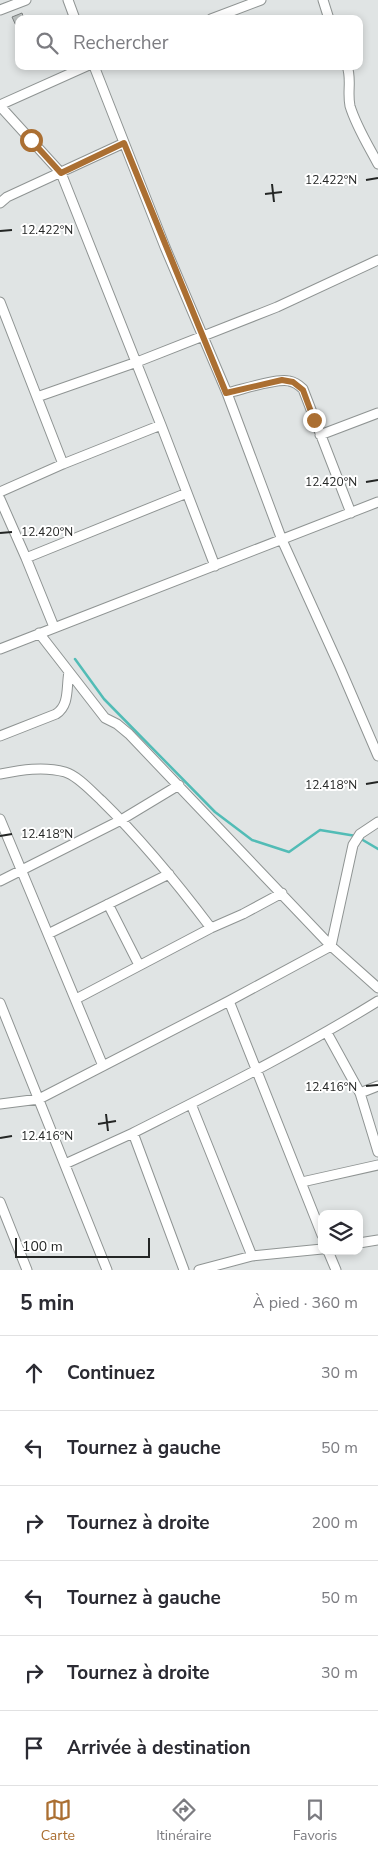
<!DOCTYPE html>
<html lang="fr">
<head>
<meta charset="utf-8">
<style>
	:root { --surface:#fff; --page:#f7f7f7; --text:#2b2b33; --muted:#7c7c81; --line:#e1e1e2; --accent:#ab6f32 }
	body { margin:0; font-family:"Nunito Sans",sans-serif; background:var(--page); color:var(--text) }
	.controls { position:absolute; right:15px; bottom:15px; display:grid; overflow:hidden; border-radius:10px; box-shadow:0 2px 8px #0003 }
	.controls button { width:45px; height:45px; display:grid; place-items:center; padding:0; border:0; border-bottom:1px solid var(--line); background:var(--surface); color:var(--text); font:25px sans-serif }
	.scale { position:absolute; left:15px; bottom:12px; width:135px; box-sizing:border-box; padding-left:5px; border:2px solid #242625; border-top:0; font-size:14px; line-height:18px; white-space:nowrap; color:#242625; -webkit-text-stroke:4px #fff; paint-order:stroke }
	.stop { position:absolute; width:15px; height:15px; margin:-11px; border:4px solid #ab6f32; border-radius:50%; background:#fff }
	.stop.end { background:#ab6f32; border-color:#fff; box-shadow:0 1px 5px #0008 }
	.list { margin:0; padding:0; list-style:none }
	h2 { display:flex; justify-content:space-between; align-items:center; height:65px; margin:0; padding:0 20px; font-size:21px }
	h2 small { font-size:16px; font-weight:400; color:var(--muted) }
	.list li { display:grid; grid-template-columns:32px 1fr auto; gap:15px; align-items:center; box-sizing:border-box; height:75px; padding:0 20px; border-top:1px solid var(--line) }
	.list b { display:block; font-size:19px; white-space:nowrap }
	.list em { font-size:16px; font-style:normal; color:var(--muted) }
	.icon { flex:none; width:28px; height:28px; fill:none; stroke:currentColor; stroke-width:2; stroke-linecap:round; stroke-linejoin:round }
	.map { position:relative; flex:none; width:378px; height:1270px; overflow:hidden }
	.search { position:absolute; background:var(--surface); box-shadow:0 2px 8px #0003; left:15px; right:15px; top:15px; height:55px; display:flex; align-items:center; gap:12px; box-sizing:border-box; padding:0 18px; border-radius:10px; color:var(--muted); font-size:19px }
	.sheet { height:515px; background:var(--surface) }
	nav { display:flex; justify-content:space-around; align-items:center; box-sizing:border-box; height:70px; border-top:1px solid var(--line); background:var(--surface); font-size:14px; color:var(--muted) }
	nav a { display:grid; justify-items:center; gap:2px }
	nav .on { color:var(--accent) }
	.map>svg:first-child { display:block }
</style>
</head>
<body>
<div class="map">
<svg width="378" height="1270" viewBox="0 0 378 1270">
	<defs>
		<filter id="shadow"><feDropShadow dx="2.5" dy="4" stdDeviation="0" flood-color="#0004"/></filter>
	</defs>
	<rect width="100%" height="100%" fill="#e0e4e4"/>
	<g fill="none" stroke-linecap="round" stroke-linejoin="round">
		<path stroke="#52bcb6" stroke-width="2.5" d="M 75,659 L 104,699 L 215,812 L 252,840 L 289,852 L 320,830 L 356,836 L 378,849"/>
	</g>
	<path fill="#bcc1c0" stroke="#7b7f7f" filter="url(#shadow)" d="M 22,13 L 24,19 L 19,19 L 19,32 L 12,17 Z"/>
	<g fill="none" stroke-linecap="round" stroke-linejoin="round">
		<g stroke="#8f9493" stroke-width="11">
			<path id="street" d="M 68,0 L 75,19
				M 323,0 L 329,19
				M 0,10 L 26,0
				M 211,19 L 261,0
				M 94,66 L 165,247 L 227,393 L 282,540 L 341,670 L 378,756
				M 347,66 C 352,79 347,92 350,106 C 356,126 368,145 378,164
				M 0,105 L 87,66
				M 0,106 L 61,173 L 161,425 L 215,566
				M 0,203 L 7,197 L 124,143
				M 0,302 L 63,464
				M 227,393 C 241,390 276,378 289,381 C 295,382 299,385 303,389 L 351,513
				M 37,397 L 137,362 L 277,307 L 378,260
				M 320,435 L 378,413
				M 0,492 L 63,464 L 161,425
				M 0,499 L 26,558 L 54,627
				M 26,558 L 187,493
				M 39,633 L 105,718 L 117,724 L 129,734 L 331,946 L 378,988
				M 0,649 L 378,502
				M 0,736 L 56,714 C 70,705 66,687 69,672
				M 0,774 C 21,770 43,766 65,772 C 78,776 91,791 101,800 C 141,839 177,883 211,928
				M 0,819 L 103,1066
				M 0,881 L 121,820 L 179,785
				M 108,904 L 139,965
				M 48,934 L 169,874
				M 76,999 L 211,928 L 243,914 L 282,893
				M 229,1001 L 322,1235
				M 0,1003 L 107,1270
				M 327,1033 L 360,1093 L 378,1152
				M 360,1093 L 378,1086
				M 0,1104 L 39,1099 L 229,1001 L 331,946 L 353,845 L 360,834 L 378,822
				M 191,1104 L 252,1256
				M 133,1133 C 216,1091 299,1050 378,1001
				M 65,1164 L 133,1133 L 184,1270
				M 302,1182 L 378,1165
				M 0,1202 L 27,1270
				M 359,1243 L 378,1240
				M 328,1251 L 336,1270
				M 199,1270 L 252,1256 L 322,1249"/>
		</g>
		<use href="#street" stroke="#fff" stroke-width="9"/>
	</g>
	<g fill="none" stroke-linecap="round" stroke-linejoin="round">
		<path stroke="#ab6f32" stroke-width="6" d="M 31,140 L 61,173 L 124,143 L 226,393 L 282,380 L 293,382 L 303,390 L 314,420"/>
	</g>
	<path fill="none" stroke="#242625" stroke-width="2" d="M 366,180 L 378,178M 272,184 L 274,202M 265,194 L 282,192M 0,231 L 12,230M 366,482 L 378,480M 0,533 L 12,532M 366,784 L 378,782M 0,836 L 12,834M 366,1086 L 378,1085M 106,1114 L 108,1131M 98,1124 L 116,1121M 0,1138 L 12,1136"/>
	<g font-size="12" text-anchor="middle" fill="#242625" stroke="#fff" stroke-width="4" stroke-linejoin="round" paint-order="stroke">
		<text x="331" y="184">12.422°N</text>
		<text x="47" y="234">12.422°N</text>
		<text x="331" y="486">12.420°N</text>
		<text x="47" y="536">12.420°N</text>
		<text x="331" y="789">12.418°N</text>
		<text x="47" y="838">12.418°N</text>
		<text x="331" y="1091">12.416°N</text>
		<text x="47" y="1140">12.416°N</text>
	</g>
</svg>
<div class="controls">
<button><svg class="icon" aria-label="layers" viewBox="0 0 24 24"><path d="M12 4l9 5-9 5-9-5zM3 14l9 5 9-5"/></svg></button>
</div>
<div class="scale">100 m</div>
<div class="stop" style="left:31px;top:140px"></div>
<div class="stop end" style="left:314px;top:420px"></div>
<div class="search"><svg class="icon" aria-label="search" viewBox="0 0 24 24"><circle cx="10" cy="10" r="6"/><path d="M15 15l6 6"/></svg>Rechercher</div>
</div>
<section class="sheet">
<h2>5 min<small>À pied · 360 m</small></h2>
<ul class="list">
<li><svg class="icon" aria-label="ahead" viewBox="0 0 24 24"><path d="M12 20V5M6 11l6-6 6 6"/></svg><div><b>Continuez</b></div><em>30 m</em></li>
<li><svg class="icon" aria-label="left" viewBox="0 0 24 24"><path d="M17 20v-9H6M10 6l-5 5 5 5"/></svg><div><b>Tournez à gauche</b></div><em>50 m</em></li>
<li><svg class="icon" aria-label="right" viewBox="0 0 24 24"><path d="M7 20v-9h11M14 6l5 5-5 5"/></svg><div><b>Tournez à droite</b></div><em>200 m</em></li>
<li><svg class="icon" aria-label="left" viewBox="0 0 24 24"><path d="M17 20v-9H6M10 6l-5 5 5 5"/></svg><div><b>Tournez à gauche</b></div><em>50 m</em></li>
<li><svg class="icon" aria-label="right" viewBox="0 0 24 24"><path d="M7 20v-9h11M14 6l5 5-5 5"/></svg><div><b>Tournez à droite</b></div><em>30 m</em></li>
<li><svg class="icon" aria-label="arrive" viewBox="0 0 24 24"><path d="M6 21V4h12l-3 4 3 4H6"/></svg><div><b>Arrivée à destination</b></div></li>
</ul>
</section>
<nav>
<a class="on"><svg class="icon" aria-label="map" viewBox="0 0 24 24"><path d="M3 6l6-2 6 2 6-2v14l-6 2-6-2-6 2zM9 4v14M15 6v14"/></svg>Carte</a>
<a><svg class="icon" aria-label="directions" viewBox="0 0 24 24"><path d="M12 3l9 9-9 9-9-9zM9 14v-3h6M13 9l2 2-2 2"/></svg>Itinéraire</a>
<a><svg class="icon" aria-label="saved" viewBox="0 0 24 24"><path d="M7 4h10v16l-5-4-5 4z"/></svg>Favoris</a>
</nav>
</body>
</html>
